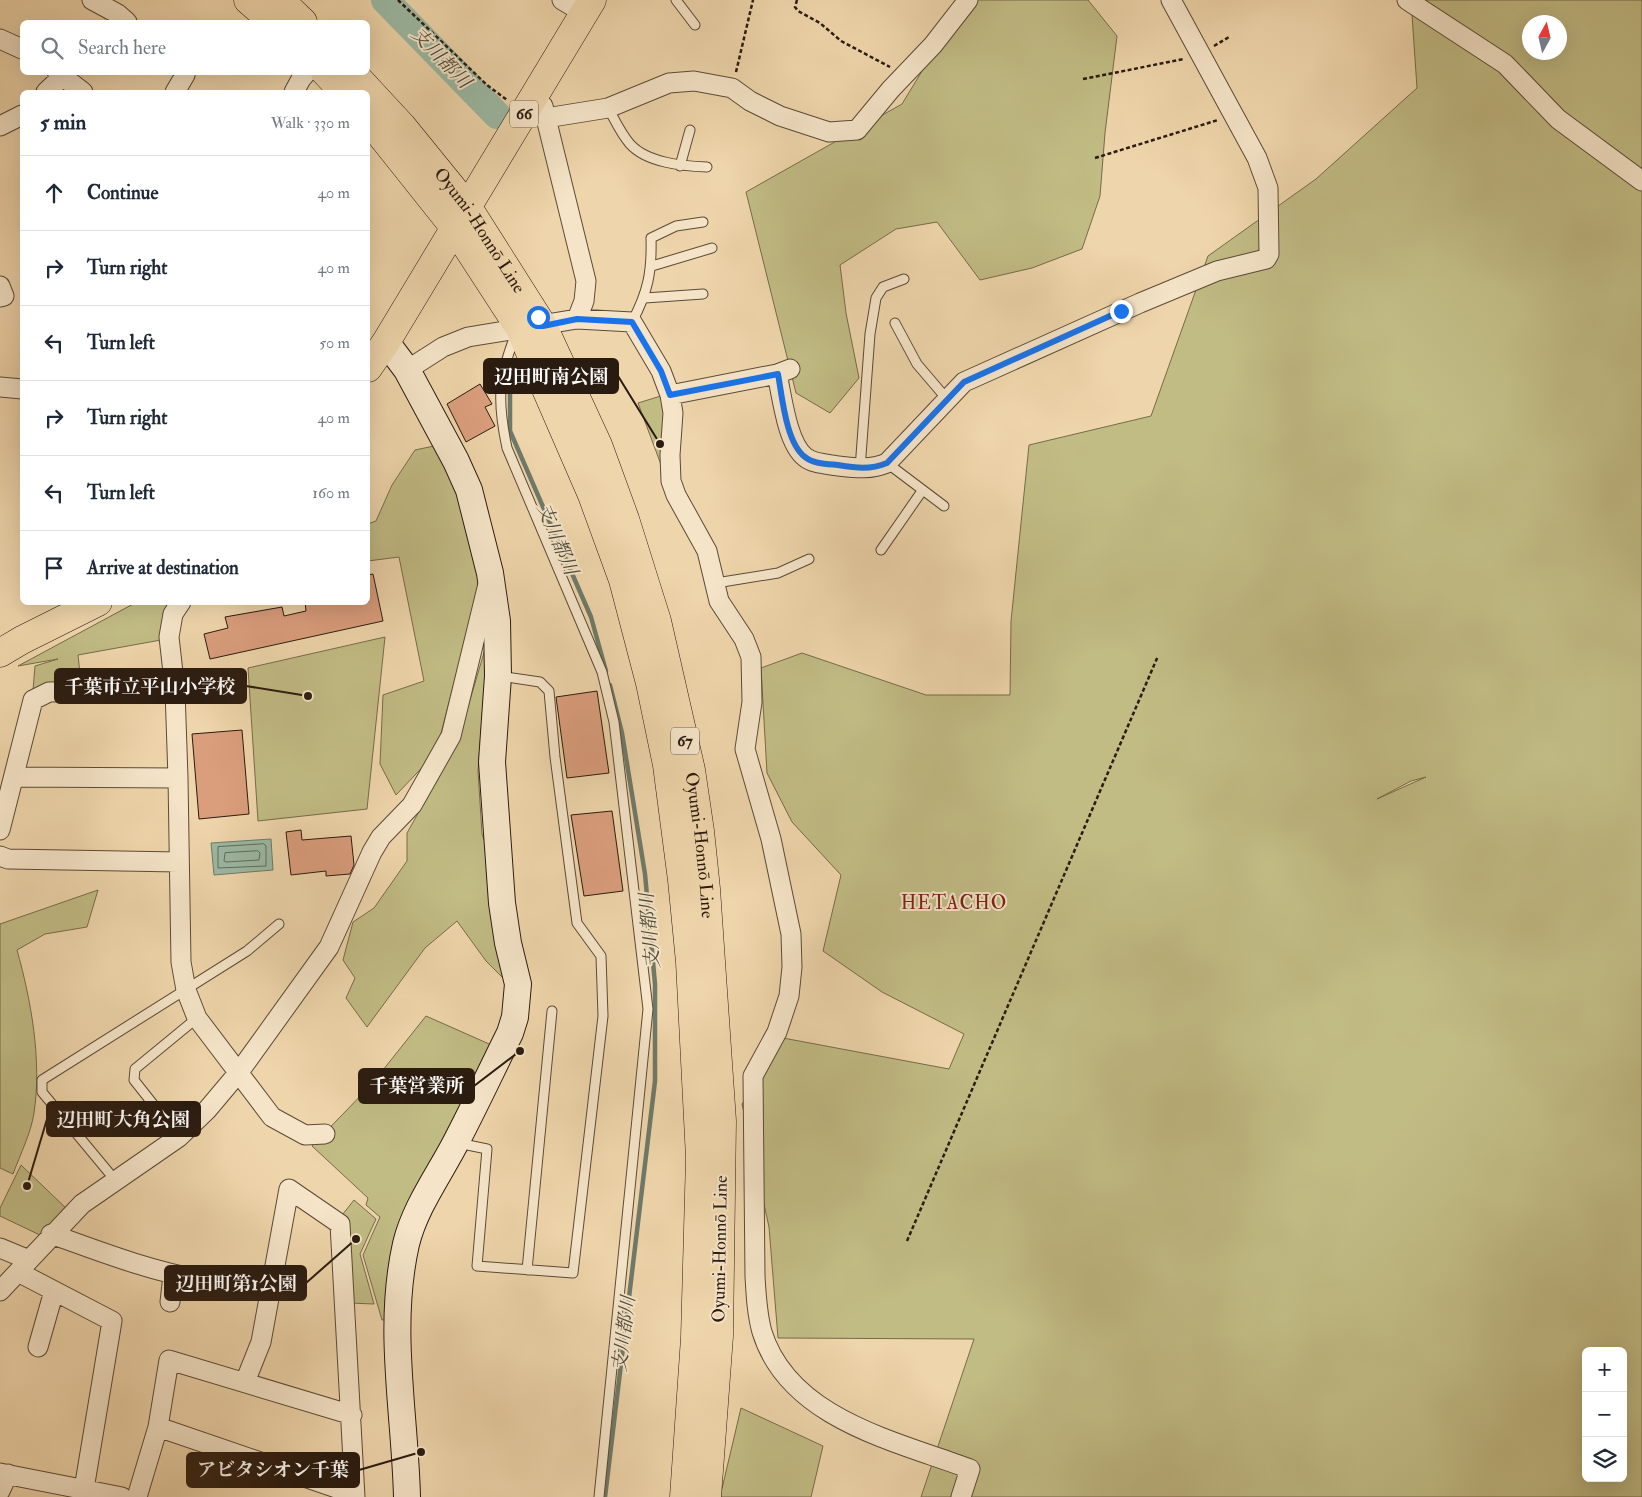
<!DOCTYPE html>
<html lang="en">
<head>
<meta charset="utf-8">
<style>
	:root { --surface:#fff; --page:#f2f2f3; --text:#1f2937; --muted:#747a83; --line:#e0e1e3 }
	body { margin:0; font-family:"IM FELL Double Pica","Noto Serif JP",serif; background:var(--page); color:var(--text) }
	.controls { position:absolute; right:15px; bottom:15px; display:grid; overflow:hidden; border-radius:8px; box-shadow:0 5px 20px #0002 }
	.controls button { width:45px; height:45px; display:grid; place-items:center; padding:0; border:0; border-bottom:1px solid var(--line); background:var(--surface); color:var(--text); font:25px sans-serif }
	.compass { position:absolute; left:1522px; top:15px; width:45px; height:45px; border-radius:50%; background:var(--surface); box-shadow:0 5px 20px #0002; rotate:8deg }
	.stop { position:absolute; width:15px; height:15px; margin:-11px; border:4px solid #1a73e8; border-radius:50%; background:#fff }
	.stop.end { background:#1a73e8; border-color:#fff; box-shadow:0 1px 5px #0008 }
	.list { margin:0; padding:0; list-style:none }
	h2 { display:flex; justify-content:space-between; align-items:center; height:65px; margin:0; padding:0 20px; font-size:21px }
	h2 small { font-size:16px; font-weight:400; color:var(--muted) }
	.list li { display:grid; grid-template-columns:32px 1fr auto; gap:15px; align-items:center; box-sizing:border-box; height:75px; padding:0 20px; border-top:1px solid var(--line) }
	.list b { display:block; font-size:19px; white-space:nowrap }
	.list em { font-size:16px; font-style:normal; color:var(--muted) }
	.icon { flex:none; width:28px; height:28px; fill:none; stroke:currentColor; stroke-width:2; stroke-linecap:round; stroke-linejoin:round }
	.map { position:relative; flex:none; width:1642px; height:1497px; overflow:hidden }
	.search { position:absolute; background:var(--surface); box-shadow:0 5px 20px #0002; left:20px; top:20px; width:350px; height:55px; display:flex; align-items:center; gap:12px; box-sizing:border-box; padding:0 18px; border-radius:8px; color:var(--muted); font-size:19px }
	.panel { position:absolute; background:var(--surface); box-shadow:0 5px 20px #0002; left:20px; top:90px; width:350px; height:515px; border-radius:8px }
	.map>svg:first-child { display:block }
</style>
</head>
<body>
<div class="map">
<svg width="1642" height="1497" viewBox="0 0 1642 1497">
	<rect width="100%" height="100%" fill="#efd5ab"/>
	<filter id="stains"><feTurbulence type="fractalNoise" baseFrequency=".004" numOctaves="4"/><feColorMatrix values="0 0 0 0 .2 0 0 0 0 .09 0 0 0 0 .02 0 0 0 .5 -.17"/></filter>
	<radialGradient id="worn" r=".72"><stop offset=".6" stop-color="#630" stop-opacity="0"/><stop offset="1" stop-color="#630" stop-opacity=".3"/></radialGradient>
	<path fill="#c1bb84" stroke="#766b4a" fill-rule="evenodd" d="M 965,0 L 1088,0 L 1117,36 L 1105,133 L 1100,196 L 1082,249 L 1032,268 L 980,280 L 937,222 L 896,229 L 840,265 L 846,313 L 859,378 L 830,413 L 796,393 L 746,192 L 902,104 Z
		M 1411,0 L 1642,0 L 1642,1497 L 921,1497 L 974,1339 L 778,1338 L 769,1227 L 742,1104 L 783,1038 L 949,1069 L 964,1034 L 882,992 L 823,951 L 841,875 L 792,822 L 767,773 L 761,668 L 802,653 L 926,695 L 1010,695 L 1011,621 L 1029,445 L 1151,416 L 1208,256 L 1316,179 L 1417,88 ZM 1530,22 L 1560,22 L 1560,52 L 1530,52 ZM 1426,777 L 1377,799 L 1411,781 ZM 1586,1351 L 1623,1351 L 1623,1478 L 1586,1478 Z
		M 664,395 L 666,478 L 638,403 Z
		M 434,446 L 461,495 L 481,578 L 436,753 L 396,795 L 380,764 L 383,695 L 424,681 L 399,557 L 368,561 L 368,524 L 376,521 L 392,485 L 415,450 Z
		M 135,603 L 175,603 L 161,640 L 78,655 L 82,692 L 33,690 L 35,666 L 58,659 L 18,666 Z
		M 385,637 L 367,809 L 258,821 L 248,668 Z
		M 488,639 L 478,771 L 482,834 L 507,907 L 511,986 L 486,961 L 457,921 L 425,948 L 367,1027 L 346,998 L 355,978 L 343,960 L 353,922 L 374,908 L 407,861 L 407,833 L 457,744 Z
		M 98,890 L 87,927 L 45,934 L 17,950 C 31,1000 42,1060 34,1113 C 31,1133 20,1155 13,1174 L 0,1168 L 0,924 Z
		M 426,1016 L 496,1047 L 428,1179 L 391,1319 L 382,1320 L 363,1255 L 380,1217 L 366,1205 L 368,1198 L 312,1146 L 371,1085 Z
		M 21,1165 L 70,1212 L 44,1237 L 0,1216 L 0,1208 Z
		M 354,1200 L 376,1219 L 360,1254 L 374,1304 L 349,1303 L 339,1219 Z
		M 741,1408 L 823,1446 L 811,1497 L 720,1497 Z"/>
	<path fill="#9bb9a4" stroke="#6e7a69" d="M 271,839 L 273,870 L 214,875 L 211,843 Z"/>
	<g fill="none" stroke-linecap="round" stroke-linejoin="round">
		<path stroke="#626a5a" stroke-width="1" d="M 264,844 L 266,846 L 266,866 L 218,868 L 218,847 Z
			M 258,851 L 260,853 L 259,860 L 226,862 L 224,861 L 225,853 Z"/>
		<path stroke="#6e7a69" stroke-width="4.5" d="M 510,384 L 510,431 L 591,617 L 606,671
			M 605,1497 L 655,1081 L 655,984 L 645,874 L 622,733 L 610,685"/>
		<path stroke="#9bb9a4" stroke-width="28" d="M 385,0 L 497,115"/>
	</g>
	<path fill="#db9e7d" stroke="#2a1b10" d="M 480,384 L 492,404 L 485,407 L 495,426 L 466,442 L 447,404 Z
		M 373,574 L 383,621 L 210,659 L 204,634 L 228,628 L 225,617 L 282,607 L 284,616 L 306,611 L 305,602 L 368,602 L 368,575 Z
		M 597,691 L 609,773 L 567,778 L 556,697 Z
		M 242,730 L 249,814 L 199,819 L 192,734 Z
		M 612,811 L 623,891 L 584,896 L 571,815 Z
		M 301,830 L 302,840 L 351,836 L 354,865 L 350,874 L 326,876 L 326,871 L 291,875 L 286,832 Z"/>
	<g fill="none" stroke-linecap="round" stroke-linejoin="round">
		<g stroke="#5b4a37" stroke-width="11">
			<path id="lane" d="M 676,0 L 695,25
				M 608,108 C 615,120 621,134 630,144 C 647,163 683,166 707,167
				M 680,166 L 690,130
				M 652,266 L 712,248
				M 645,298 L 703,294
				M 632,322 C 648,292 652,272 651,238 L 676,226 L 703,222
				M 895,323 L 917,364 L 946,398
				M 516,333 C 498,379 497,401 507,448 L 602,672 L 614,722 L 648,1009 L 599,1497
				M 887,463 L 944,506
				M 860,469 L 870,334 L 876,298 L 883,287 L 904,279
				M 881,550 L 922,491
				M 716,583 L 778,573 L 809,559
				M 179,1137 L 134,1080 L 135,1069 L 197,1018
				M 458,1143 L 487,1149 L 477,1266 L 573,1273 L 603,1016 L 601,956 L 577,923 L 555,757 L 549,691 L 540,682 L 500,676
				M 115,1180 L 42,1092 L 42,1080 L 247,951 L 279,924
				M 527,1270 L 552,1011"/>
		</g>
		<g stroke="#5b4a37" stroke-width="21">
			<path id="street" d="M 92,0 L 118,14 L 127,22
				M 562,0 L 584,13
				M 1407,0 L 1505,64 L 1558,119 L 1642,181
				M 0,39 L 22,49
				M 57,72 L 83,92
				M 46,92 L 62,77
				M 175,92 L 185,75 L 183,72
				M 294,92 L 301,79 L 307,72
				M 546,118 L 608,108 L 669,83 L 694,81 L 732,88 L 750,101 L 780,116 L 829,132 L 857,130 L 891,89 L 933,45 L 968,0
				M 0,126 L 22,115
				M 0,286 L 4,296 L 0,297
				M 577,319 L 632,322 L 661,371 L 670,395 L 673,413 L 670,455 L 671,481 L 676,495 L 707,551 L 719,601 L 744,639 L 751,657 L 752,702 L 745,749 L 771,839 L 791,934 L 792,967 L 789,996 L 777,1032 L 753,1076 L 755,1276 C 756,1295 757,1314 762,1332 C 789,1419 896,1441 970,1469 L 961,1497
				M 407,370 L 443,347 L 468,337 L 577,319 L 584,301 L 586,281 L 543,106
				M 777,374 C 782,396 787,443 805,457 C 813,464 828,464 838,466 C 856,468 870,470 887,463 L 964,382 L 1140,303 L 1217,271 L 1266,259 L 1269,254 L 1268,188 L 1257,158 L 1171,0
				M 0,387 L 22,389
				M 670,395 L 777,374 L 790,369
				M 181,602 L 173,614 L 169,637 L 175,690 L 178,778 L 181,962 L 186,990 L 197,1018 L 272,1117 L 305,1135 L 325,1134
				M 14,777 L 178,778
				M 0,830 L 33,700 L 49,692 L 175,690
				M 0,856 L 8,859 L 178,862
				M 51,1234 C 101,1252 150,1271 202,1280
				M 0,1248 L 29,1260
				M 18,1272 L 112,1321 L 84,1489
				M 0,1291 L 82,1204 L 179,1137 L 207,1110 L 239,1072 L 329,947 L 372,852 L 381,837 L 412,805 L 451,736 L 488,584
				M 170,1302 L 173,1275
				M 38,1347 L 54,1291
				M 245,1382 L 261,1342 L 289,1189 L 340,1224 L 355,1497
				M 158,1427 L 354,1494
				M 0,1473 L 122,1497
				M 0,1491 L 8,1474
				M 137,1497 L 158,1427 L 169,1360 L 352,1415"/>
		</g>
		<g stroke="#2a1b10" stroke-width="28">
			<path id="secondary" d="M 386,342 L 407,370 L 456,461 L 469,490 L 490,573 L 497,621 L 498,676 L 492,762 L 502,903 L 508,943 L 518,984 L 515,1017 L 510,1033 C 492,1069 475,1106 456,1142 C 439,1175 415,1207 406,1244 C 387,1328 405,1413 407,1497"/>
		</g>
		<g stroke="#2a1b10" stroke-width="29">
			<g id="primary">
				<path d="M 248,0 L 273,22"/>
				<path d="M 280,0 L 303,22"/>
				<path d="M 325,72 L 344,92"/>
				<path id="s1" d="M 352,72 L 402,126 L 467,206 L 543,326 L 598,445 L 625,519 L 657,621 L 691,770 L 700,831 L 706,889 L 722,1121 L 719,1336 L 707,1497"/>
				<path d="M 368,119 L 454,227 L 519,327 L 592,495 L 623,580 L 650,683 L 667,765 L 682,880 L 690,962 L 700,1158 L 695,1338 L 684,1497"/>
				<path d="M 368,368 L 386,342 L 592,0"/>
				<path d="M 0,653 L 22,640 L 98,602"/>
			</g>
		</g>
		<path stroke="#2a1b10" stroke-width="2.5" stroke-dasharray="4 2.5" stroke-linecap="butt" d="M 398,0 L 487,85 L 507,100
			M 797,0 L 795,7 L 798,11 L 820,23 L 841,41 L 890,67
			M 1214,46 L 1229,37
			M 736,72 L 753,0
			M 1083,79 L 1184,59
			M 1095,158 L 1218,120
			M 907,1241 L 1158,656"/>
		<use href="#lane" stroke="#f5e4c8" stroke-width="9"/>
		<use href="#street" stroke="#f5e4c8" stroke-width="19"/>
		<use href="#secondary" stroke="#f5e4c8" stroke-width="26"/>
		<use href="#primary" stroke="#efd5ab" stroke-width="28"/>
	</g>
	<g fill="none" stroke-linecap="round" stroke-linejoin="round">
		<path stroke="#1a73e8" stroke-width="6" d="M 538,317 L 543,326 L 577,319 L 632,322 L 661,371 L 670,395 L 778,374 C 782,396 786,443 805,457 C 813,464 828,464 838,465 C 856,468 870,470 887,463 L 964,382 L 1121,311"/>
	</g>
	<g text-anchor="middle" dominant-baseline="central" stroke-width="4" stroke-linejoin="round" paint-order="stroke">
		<g fill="#f5e4c8" stroke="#675747" stroke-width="1">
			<rect x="510" y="100.5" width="28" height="27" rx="4"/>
			<rect x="671" y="727.5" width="28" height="27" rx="4"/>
		</g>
		<g font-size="16" font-weight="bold" fill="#2a1b10">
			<text x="524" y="114">66</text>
			<text x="685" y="741">67</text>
		</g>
		<g font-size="18" fill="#2a1b10" stroke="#f5e4c8">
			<text stroke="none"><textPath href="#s1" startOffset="204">Oyumi-Honnō Line</textPath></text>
			<text stroke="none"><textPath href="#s1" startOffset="864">Oyumi-Honnō Line</textPath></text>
			<text transform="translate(720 1249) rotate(-89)">Oyumi-Honnō Line</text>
		</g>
		<g font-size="19" font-style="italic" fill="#4c4a3c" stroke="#f5e4c8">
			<text transform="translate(441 58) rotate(46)">支川都川</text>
			<text transform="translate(557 539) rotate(67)">支川都川</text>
			<text transform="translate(650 931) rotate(-95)">支川都川</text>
			<text transform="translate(624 1334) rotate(-83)">支川都川</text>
		</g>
		<g font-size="19" letter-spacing="1" fill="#7a1f14" stroke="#f5e4c8">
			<text x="954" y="903">HETACHO</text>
		</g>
	</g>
	<path fill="none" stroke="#2a1b10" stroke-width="2" d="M660 444L618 376M308 696L246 686M520 1051L474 1086M27 1186L47 1119M356 1239L306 1283M421 1452L359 1470"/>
	<g fill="#2a1b10" stroke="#f5e4c8" stroke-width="2">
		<circle cx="660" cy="444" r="5"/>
		<circle cx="308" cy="696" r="5"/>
		<circle cx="520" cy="1051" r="5"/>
		<circle cx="27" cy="1186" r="5"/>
		<circle cx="356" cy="1239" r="5"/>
		<circle cx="421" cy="1452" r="5"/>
	</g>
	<g fill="#2a1b10" stroke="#2a1b10" stroke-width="2">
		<rect x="484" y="359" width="134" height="34" rx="5"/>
		<rect x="55" y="669" width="191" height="34" rx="5"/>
		<rect x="359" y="1069" width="115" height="34" rx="5"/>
		<rect x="47" y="1102" width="153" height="34" rx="5"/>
		<rect x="165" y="1266" width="141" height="34" rx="5"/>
		<rect x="187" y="1453" width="172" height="34" rx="5"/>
	</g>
	<g font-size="19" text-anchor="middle" font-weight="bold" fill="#fff">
		<text x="551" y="383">辺田町南公園</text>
		<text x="150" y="693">千葉市立平山小学校</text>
		<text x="417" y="1092">千葉営業所</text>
		<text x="123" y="1126">辺田町大角公園</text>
		<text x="236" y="1290">辺田町第1公園</text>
		<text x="273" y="1476">アビタシオン千葉</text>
	</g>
	<rect width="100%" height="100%" filter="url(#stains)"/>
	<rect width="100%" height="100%" fill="url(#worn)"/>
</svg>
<div class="controls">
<button>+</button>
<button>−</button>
<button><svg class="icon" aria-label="layers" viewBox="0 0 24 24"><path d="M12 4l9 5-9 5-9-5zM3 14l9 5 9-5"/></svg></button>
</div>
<svg class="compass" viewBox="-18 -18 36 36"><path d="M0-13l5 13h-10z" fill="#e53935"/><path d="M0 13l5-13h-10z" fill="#747a83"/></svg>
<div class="stop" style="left:538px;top:317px"></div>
<div class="stop end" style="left:1121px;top:311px"></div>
<div class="search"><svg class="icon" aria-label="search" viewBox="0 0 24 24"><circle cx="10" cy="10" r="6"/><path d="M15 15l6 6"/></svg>Search here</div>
<section class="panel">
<h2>5 min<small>Walk · 330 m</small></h2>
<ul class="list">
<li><svg class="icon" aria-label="ahead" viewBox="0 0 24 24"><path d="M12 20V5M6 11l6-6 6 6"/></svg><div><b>Continue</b></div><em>40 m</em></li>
<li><svg class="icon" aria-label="right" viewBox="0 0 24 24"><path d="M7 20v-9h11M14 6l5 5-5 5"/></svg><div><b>Turn right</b></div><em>40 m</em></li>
<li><svg class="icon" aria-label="left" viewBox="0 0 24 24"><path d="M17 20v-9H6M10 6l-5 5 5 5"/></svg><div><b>Turn left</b></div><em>50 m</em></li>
<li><svg class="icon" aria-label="right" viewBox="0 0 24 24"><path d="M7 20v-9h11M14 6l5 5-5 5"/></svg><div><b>Turn right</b></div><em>40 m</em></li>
<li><svg class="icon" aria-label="left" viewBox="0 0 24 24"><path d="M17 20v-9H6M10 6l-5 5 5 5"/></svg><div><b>Turn left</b></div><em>160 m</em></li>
<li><svg class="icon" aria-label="arrive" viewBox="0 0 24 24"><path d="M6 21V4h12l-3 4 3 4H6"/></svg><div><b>Arrive at destination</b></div></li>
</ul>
</section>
</div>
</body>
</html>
